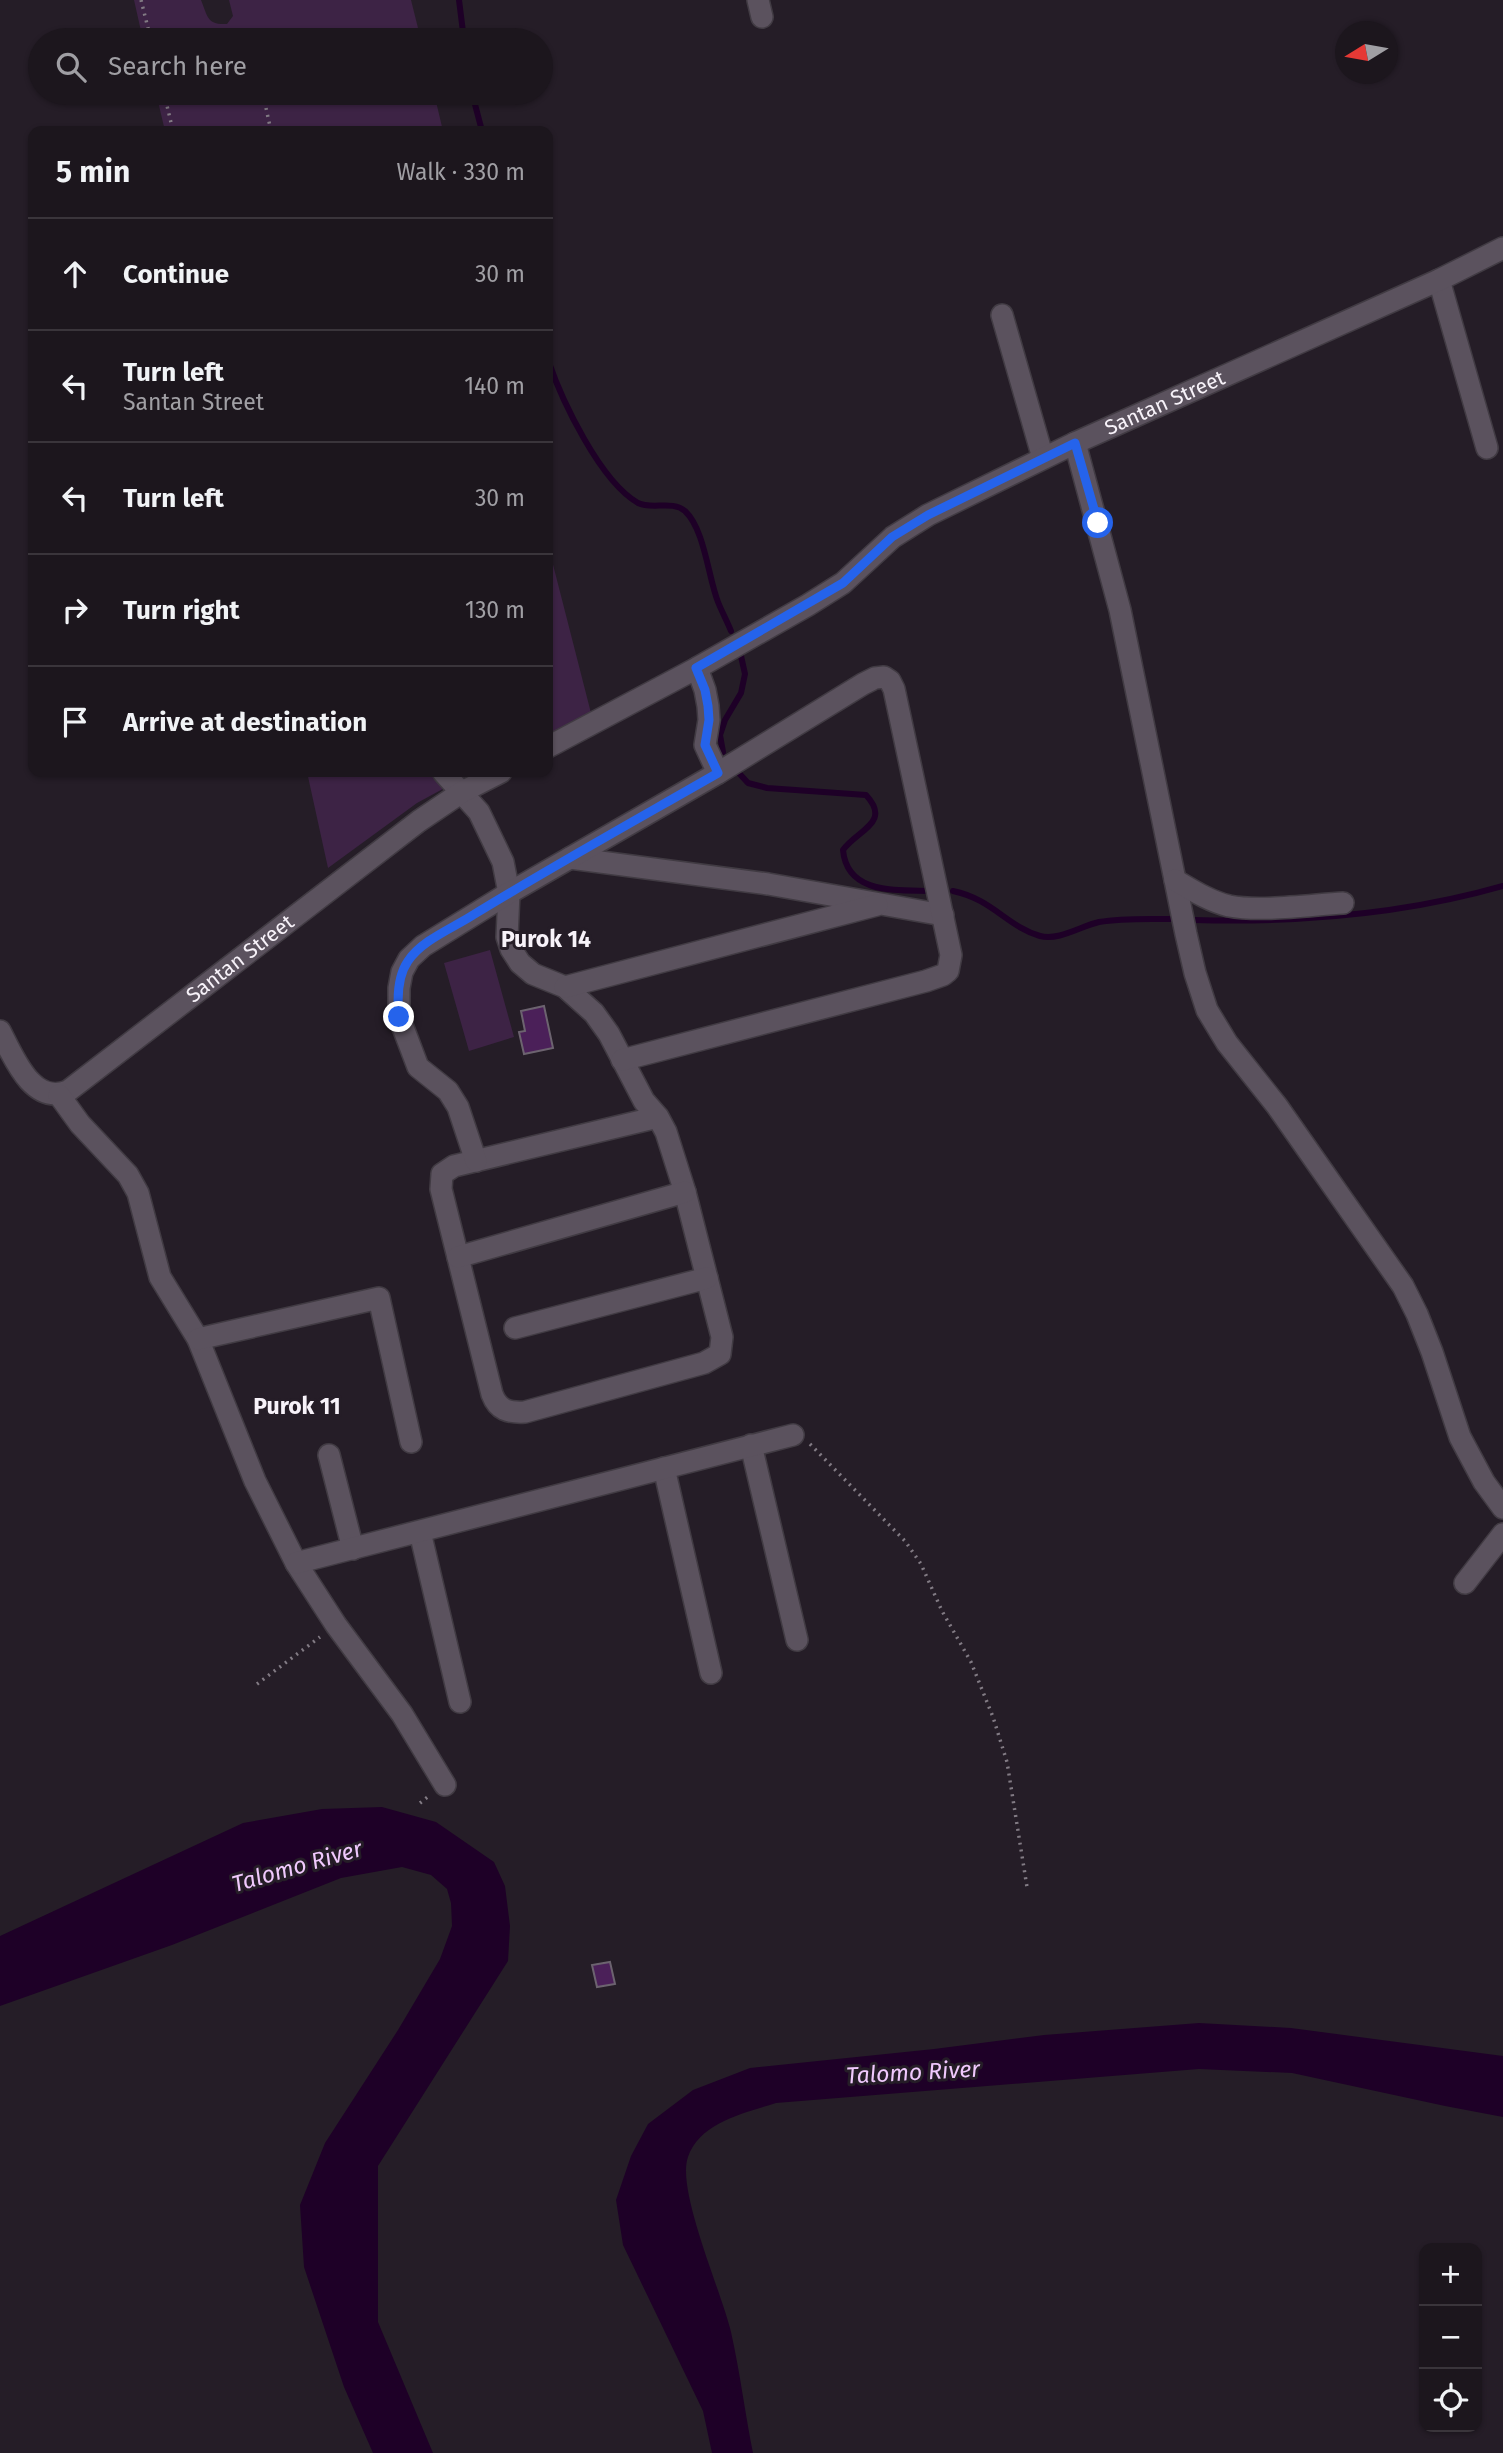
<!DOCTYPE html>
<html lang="en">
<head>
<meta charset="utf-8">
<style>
	:root { --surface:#1c161d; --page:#251f26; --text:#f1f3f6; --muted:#a09fa4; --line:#3a353b }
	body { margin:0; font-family:"Fira Sans",sans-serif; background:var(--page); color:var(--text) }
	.controls { position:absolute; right:21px; bottom:21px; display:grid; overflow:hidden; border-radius:14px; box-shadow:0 2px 5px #0004 }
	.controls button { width:63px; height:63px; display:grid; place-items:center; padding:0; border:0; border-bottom:2px solid var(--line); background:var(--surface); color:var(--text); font:35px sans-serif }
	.compass { position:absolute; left:1335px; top:21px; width:63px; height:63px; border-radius:50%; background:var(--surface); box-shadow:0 2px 5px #0004; rotate:259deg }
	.stop { position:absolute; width:21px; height:21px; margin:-16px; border:5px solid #2563eb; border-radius:50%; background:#fff }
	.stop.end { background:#2563eb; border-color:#fff; box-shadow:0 2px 7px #0008 }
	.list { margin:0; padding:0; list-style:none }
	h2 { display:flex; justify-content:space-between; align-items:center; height:91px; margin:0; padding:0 28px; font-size:30px }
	h2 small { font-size:23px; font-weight:400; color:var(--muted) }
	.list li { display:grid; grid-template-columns:46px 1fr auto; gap:21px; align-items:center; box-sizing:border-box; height:112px; padding:0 28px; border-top:2px solid var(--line) }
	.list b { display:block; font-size:26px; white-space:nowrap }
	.list p { margin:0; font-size:23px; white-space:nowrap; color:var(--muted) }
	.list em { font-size:23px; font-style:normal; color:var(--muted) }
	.icon { flex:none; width:38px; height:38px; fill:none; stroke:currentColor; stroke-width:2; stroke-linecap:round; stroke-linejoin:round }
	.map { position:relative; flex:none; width:1503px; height:2453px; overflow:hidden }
	.search { position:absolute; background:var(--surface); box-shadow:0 2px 5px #0004; left:28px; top:28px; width:525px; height:77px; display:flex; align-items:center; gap:18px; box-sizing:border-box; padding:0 24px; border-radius:38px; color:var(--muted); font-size:26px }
	.panel { position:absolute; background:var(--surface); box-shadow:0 2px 5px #0004; left:28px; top:126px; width:525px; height:651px; border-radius:14px }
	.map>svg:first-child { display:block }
</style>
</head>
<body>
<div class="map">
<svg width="1503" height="2453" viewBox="0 0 1503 2453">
	<rect width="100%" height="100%" fill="#251d27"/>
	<path fill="#3d2345" d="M 134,0 L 201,0 C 208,17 207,25 227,24 L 233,16 L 229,0 L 411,0 L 421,40 L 143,40 Z
		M 156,93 L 434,93 L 443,131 L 165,131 Z
		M 548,545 L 591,713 L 548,735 Z
		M 307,772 L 474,772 L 417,803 L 328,868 Z
		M 490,950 L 514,1037 L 469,1051 L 444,963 Z"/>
	<path fill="#1e0027" d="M 382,1807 L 436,1822 L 494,1862 L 505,1886 L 510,1926 L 508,1961 L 378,2166 L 378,2322 L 433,2453 L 373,2453 L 344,2387 L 304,2267 L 300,2205 L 325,2143 L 398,2030 L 440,1959 L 452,1926 L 451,1903 L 447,1889 L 431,1875 L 402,1867 L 341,1878 L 172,1945 L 0,2006 L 0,1936 L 243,1823 L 322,1809 Z
		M 1199,2023 L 1291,2028 L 1503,2056 L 1503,2117 L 1445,2106 L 1292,2073 L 1199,2069 L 776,2103 C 745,2113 700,2122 688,2157 C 676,2190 722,2293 731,2332 C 740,2372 745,2413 753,2453 L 712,2453 L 703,2411 L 623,2245 L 616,2200 L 631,2156 L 648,2124 L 693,2090 L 750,2068 L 934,2049 L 1044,2035 Z"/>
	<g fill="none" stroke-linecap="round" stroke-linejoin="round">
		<path stroke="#1e0027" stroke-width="6" d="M 459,0 L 464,40
			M 472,93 L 482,131
			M 548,360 C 562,401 600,481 638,503 C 652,510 672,500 685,511 C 705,530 708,577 718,602 C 722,612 727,621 731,631
			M 723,752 L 720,735 L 725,720 L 741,693 L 745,674 L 741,656
			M 737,771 L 748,783 L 767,788 L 866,795 C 892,823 857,830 843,850 C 847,894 895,890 929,891
			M 953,891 C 992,899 1008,927 1040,936 C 1059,941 1081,926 1099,922 C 1122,918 1146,919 1170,919
			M 1194,920 C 1299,923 1402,915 1503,886"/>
	</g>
	<path fill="#4b2059" stroke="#6c636f" stroke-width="2" d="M 544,1006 L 553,1048 L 524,1054 L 519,1032 L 525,1031 L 521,1011 Z
		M 610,1962 L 615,1984 L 597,1987 L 592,1965 Z"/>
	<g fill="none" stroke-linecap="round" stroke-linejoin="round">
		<g stroke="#413b43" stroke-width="24">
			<g id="minor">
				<path d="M 758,0 L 762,17"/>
				<path d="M 1439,280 L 1487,448"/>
				<path d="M 1002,315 L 1043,458"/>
				<path d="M 1075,443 L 1120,610 L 1186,934 L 1195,973 L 1207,1010 L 1227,1043 L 1277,1106 L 1403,1286 L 1417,1314 L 1432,1352 L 1460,1437 L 1484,1482 L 1503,1508"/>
				<path d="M 697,668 L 705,690 L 708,706 L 709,720 L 705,745 L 718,773"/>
				<path id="s1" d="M 548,747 L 697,668 L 808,605 L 843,583 L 893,537 L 928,515 L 1075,443 L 1439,280 L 1503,248"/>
				<path d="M 443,772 L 479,812 L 503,862 L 509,893 L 507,937 L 511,949 L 520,963 L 533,974 L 565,987 L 594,1013 L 609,1034 L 644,1101 L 658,1117 L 666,1132 L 685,1192 L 722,1337 L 720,1354 L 704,1363 L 525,1412 C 508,1413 498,1410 492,1394 L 441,1189 L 442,1174 L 454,1166 L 658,1117"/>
				<path d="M 570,858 L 768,884 L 943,915"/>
				<path d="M 1175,880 C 1192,890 1209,901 1229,906 C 1260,912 1310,905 1343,903"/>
				<path d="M 565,987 L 877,905"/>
				<path id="s2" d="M 0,1031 C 13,1056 32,1106 68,1091 L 419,821 L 462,792 L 501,772"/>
				<path d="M 59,1095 L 80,1124 L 128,1175 L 138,1193 L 160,1277 L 198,1339 L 255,1481 L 296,1563 L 336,1625 L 402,1714 L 445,1785"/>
				<path d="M 476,1161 L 458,1107 L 448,1091 L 418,1067 L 399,1017 L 399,988 L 402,972 L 409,959 L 423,946 L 509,893 L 718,773 L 863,684 L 875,678 L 884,677 L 890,681 L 894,689 L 951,955 L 948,971 L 943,975 L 926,981 L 622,1060"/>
				<path d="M 458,1257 L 685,1192"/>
				<path d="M 515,1328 L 707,1278"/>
				<path d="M 198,1339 L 379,1298 L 411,1442"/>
				<path d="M 751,1445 L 797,1640"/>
				<path d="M 329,1455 L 353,1549"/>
				<path d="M 664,1468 L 711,1673"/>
				<path d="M 420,1532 L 460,1702"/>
				<path d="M 296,1563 L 793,1435"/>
				<path d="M 1465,1583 L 1503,1534"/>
			</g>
		</g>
		<path stroke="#827b84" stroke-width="3.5" stroke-dasharray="2 5" stroke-linecap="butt" d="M 141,0 L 151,40
			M 164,93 L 173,131
			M 266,108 L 271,131
			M 810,1444 L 905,1541 L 921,1564 L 942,1611 L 971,1662 L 993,1717 L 1007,1762 L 1027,1887
			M 257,1684 L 320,1637
			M 420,1803 L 429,1796"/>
		<use href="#minor" stroke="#5b525e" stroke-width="21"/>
	</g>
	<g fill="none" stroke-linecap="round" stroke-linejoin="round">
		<path stroke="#2563eb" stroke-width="9" d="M 399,1017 C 397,998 397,977 408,961 C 422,940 453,928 473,915 C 553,866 636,820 718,773 L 705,745 L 709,720 L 708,706 L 705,690 L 696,668 L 843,583 L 892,537 L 928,515 L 1075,443 L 1098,523"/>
	</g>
	<g text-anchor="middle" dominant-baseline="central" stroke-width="6" stroke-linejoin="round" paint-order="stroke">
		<g font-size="21" fill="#f7f2f9" stroke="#251d27">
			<text stroke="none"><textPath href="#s1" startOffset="709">Santan Street</textPath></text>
			<text stroke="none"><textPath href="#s2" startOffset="318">Santan Street</textPath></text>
		</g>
		<g font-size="23" font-weight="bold" fill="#f7f2f9" stroke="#251d27">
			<text x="546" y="939">Purok 14</text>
			<text x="297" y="1406">Purok 11</text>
		</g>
		<g font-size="23" font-style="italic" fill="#f0c9fd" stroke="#251d27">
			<text transform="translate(297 1866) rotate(-16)">Talomo River</text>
			<text transform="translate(913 2072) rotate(-3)">Talomo River</text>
		</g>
	</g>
</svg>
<div class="controls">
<button>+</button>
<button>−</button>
<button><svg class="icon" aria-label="locate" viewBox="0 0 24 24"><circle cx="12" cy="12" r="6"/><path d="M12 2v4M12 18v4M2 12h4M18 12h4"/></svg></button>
</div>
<svg class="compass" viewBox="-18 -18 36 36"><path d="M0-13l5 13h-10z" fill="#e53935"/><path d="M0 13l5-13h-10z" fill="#a09fa4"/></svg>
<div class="stop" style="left:1098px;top:523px"></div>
<div class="stop end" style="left:399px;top:1017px"></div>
<div class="search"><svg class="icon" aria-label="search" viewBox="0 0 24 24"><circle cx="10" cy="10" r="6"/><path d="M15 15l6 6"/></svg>Search here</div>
<section class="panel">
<h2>5 min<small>Walk · 330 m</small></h2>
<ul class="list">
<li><svg class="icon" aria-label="ahead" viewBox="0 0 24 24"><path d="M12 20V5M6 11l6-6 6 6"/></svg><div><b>Continue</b></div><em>30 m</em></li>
<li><svg class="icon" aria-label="left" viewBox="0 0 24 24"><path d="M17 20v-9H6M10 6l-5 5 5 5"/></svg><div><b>Turn left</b><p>Santan Street</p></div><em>140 m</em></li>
<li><svg class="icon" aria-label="left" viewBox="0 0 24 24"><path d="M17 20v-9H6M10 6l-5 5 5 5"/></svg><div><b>Turn left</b></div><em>30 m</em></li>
<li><svg class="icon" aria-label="right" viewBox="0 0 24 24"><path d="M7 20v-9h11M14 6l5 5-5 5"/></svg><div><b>Turn right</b></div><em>130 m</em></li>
<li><svg class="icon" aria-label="arrive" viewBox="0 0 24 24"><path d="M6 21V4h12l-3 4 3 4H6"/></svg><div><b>Arrive at destination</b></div></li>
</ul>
</section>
</div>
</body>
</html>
